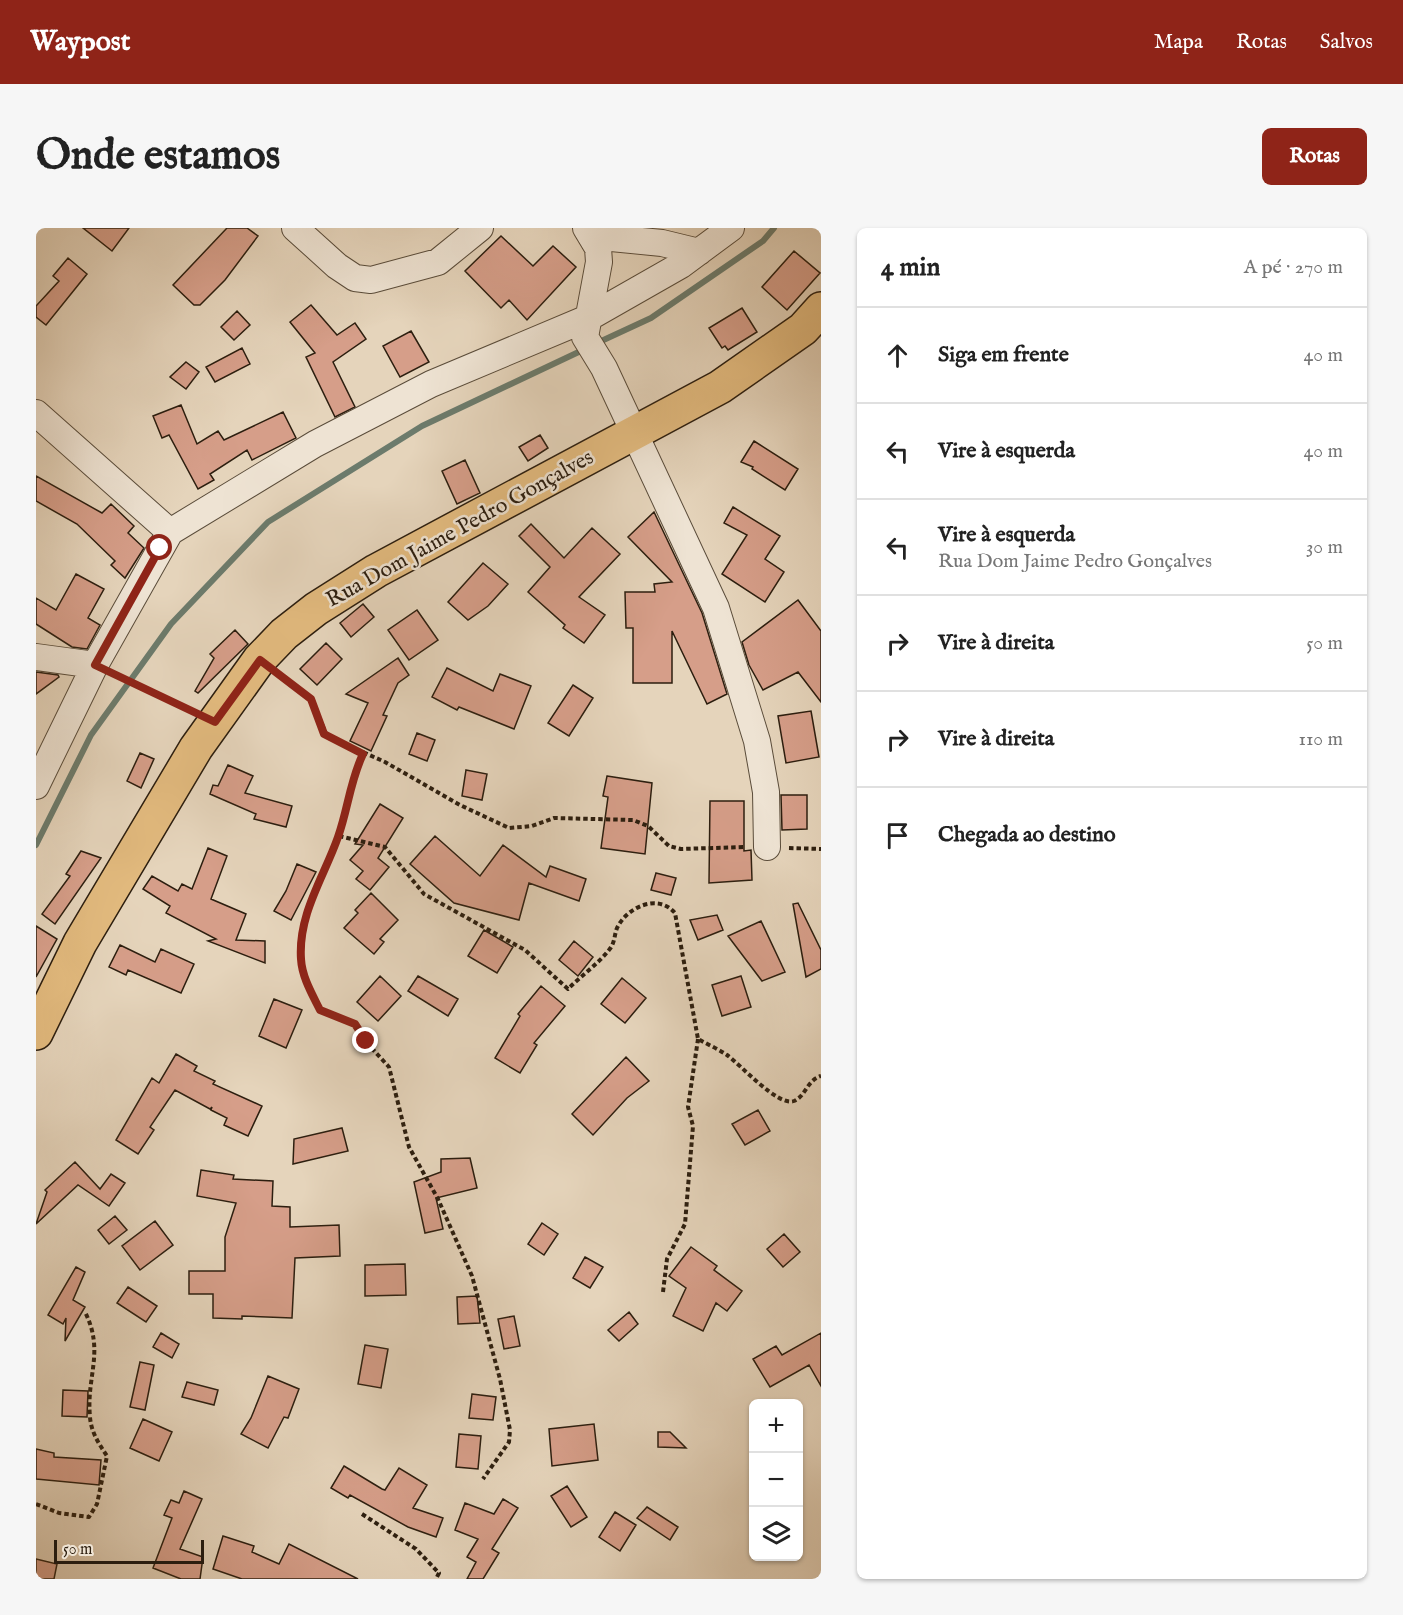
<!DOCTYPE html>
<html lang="pt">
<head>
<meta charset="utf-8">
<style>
	:root { --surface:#fff; --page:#f6f6f6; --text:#222; --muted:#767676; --line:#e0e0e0; --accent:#8f2418 }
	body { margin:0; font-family:"IM FELL English",serif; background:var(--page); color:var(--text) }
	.controls { position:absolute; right:18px; bottom:18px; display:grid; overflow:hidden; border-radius:9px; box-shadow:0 2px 4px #0004 }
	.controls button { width:54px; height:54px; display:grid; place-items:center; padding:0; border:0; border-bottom:2px solid var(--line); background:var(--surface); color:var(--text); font:30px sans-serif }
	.scale { position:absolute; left:18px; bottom:15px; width:150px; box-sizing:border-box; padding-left:6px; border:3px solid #2c1e0f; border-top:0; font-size:16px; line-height:21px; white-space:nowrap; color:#2c1e0f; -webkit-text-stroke:4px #eee3d3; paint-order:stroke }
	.stop { position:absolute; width:18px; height:18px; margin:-14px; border:4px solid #8f2418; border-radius:50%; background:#fff }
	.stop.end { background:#8f2418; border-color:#fff; box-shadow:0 2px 6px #0008 }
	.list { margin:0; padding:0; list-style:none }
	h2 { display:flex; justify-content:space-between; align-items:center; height:78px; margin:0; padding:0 24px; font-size:26px }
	h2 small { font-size:20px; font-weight:400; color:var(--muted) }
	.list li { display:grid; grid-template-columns:39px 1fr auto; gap:18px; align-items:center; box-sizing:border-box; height:96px; padding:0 24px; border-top:2px solid var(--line) }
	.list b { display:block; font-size:22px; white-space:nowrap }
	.list p { margin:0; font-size:20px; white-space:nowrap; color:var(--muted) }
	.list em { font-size:20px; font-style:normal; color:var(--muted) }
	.icon { flex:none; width:33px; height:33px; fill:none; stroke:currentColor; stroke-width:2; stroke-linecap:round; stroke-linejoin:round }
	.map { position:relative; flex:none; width:785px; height:1351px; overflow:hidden; border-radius:9px }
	header { display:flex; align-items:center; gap:36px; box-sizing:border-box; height:84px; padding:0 30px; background:var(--accent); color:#fff }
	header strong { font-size:28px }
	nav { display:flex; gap:33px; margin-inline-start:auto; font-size:21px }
	.intro { display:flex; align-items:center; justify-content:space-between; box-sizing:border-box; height:144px; padding:0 36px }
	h1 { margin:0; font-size:42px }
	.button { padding:15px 27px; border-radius:9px; background:var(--accent); color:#fff; font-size:21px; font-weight:700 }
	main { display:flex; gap:36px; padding:0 36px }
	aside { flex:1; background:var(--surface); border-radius:9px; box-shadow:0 2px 4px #0004 }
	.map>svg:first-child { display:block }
</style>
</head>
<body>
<header>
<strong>Waypost</strong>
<nav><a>Mapa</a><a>Rotas</a><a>Salvos</a></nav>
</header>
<div class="intro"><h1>Onde estamos</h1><a class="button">Rotas</a></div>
<main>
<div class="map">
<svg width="785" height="1351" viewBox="0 0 785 1351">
	<rect width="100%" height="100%" fill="#e5d4bb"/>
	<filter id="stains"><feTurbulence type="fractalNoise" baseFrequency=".00333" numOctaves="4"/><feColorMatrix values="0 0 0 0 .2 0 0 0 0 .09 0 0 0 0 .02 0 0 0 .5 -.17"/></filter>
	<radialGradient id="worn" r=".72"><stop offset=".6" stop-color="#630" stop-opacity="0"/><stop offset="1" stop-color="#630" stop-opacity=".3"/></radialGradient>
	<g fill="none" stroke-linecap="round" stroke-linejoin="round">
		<path stroke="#6c7b6c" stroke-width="6" d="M 561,115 L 615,90 L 727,13 L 738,0
			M 0,617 L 55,507 L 135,396 L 232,294 L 386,198 L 549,121"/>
	</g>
	<path fill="#d69e89" stroke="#2c1e0f" stroke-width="1.5" d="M 47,0 L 93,0 L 76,23 Z
		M 191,0 L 211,0 L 222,8 L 189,52 L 164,77 L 158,77 L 137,57 Z
		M 465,8 L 497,38 L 517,18 L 540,39 L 491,92 L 473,72 L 465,80 L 429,43 Z
		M 758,23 L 784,45 L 751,82 L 726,59 Z
		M 32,30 L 51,46 L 10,97 L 0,89 L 0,78 L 23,53 L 17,48 Z
		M 275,77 L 301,107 L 319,95 L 330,111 L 297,134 L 319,179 L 299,189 L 270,129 L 279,125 L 254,94 Z
		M 706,80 L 721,104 L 692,122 L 689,118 L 686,120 L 673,100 Z
		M 201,83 L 214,97 L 198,112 L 185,99 Z
		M 375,103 L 393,134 L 364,149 L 347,118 Z
		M 206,120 L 214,136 L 179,154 L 170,139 Z
		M 150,134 L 163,144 L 150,161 L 134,149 Z
		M 145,177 L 161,216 L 182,203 L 188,212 L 247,184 L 260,210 L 216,232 L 211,222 L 174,246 L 178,252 L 162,261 L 133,207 L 126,210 L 117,188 Z
		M 504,207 L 512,220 L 492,233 L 483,219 Z
		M 718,213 L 762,241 L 749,262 L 716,241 L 717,239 L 705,234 Z
		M 429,232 L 444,265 L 421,276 L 406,243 Z
		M 0,248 L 66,285 L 75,276 L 98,298 L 92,305 L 108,320 L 89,350 L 75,337 L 79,333 L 41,296 L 0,273 Z
		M 697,279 L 744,308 L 729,331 L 748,344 L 729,374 L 686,346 L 711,307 L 688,295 Z
		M 618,284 L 666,385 L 691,466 L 671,476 L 636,403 L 636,455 L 597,455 L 597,400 L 590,400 L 589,364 L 619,364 L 618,356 L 636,354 L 592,309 Z
		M 495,296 L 528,330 L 556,300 L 584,326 L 543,369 L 569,387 L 548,415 L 527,400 L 529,397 L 492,364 L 514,339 L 483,308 Z
		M 447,335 L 472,356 L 452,378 L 432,392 L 412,374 Z
		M 40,346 L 68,361 L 52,390 L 64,397 L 51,421 L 36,419 L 0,396 L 0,370 L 20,382 Z
		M 762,372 L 785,403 L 785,474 L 762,444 L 727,462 L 713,437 L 706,414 Z
		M 327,376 L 338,389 L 315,409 L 304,395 Z
		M 381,382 L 402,412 L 373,432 L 352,402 Z
		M 199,402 L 212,416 L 162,465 L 159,463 L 178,430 L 174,426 Z
		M 290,415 L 306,431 L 281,457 L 264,441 Z
		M 362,430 L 373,447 L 362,455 L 347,487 L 351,488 L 335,523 L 314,513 L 332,475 L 310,466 Z
		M 411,440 L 457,463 L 464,446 L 495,458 L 478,501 L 423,479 L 421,482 L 396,469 Z
		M 0,444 L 22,447 L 23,449 L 0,466 Z
		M 537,457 L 557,470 L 533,508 L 512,495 Z
		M 775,483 L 783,529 L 750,535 L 742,488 Z
		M 381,505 L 399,512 L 391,533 L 373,526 Z
		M 104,525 L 118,531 L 105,560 L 91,553 Z
		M 192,537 L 217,548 L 209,565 L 256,578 L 250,599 L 218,591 L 220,586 L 174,566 L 177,557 L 182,558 Z
		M 430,542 L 451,546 L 446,572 L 426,568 Z
		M 571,548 L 616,555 L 609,626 L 565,620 L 572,569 L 567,568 Z
		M 745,567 L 771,567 L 771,601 L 746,602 Z
		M 674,573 L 708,573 L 708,623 L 715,622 L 716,652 L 673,655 Z
		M 344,576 L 367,590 L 342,630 L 353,639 L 334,662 L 320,651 L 327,643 L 314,632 L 327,617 L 319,616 Z
		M 399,608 L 444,648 L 467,617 L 510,649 L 514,638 L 550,651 L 543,673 L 493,655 L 483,692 L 418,675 L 374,636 Z
		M 172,620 L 191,628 L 175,671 L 210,686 L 200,712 L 229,713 L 229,735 L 172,713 L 180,711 L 130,685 L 134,678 L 107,661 L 116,648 L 142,663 L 146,656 L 156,661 Z
		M 45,623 L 65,630 L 19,696 L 6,686 L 34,648 L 30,646 Z
		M 261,636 L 280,644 L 255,692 L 238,683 L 250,663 Z
		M 620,645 L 640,650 L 635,667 L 615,662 Z
		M 335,665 L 362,692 L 344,711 L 348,714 L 338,726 L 308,700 L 322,685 L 319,682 Z
		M 762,675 L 785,722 L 785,741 L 770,749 L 757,676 Z
		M 681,687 L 687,702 L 662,712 L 654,692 Z
		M 725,693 L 749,744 L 726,753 L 692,708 Z
		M 0,698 L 21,711 L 0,749 Z
		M 448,702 L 477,719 L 461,745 L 432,728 Z
		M 538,713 L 557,729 L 542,748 L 523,732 Z
		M 84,717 L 119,734 L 125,721 L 158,736 L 145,765 L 92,742 L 90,747 L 73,739 Z
		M 344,748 L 365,768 L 342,793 L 321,774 Z
		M 382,748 L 422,771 L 412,788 L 372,763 Z
		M 705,748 L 715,779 L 686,788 L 676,757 Z
		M 586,750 L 610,770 L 589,795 L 565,776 Z
		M 505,758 L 529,778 L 498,815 L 501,817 L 484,845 L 459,830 L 484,788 L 482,786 Z
		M 238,771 L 266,782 L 250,820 L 223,808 Z
		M 140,826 L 161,838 L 158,843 L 179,853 L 177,856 L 226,878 L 212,908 L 188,897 L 191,890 L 175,882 L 176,879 L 174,881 L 139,862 L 114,899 L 118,902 L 102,926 L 80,912 L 116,850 L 123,855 Z
		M 590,829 L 613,853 L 591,870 L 557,907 L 536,886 Z
		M 722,882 L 734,903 L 709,917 L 696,896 Z
		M 306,900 L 312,923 L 257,936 L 258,911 Z
		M 434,930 L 441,960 L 400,970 L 407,1001 L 389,1005 L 378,954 L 405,944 L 405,931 Z
		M 39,934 L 64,961 L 75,946 L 89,955 L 73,978 L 42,957 L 0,996 L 11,964 L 9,962 Z
		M 165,942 L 198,947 L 197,951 L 237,953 L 236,978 L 254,979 L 254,999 L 303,997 L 304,1028 L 259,1030 L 256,1090 L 206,1088 L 206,1091 L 177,1090 L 177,1066 L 153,1066 L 153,1043 L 189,1043 L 189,1009 L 200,975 L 161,968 Z
		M 79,988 L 91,1002 L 73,1016 L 62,1002 Z
		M 119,993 L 137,1017 L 104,1042 L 86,1018 Z
		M 506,995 L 522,1006 L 508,1027 L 492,1016 Z
		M 748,1006 L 764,1024 L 747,1039 L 731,1021 Z
		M 655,1019 L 681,1038 L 678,1042 L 706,1063 L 691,1083 L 680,1075 L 667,1103 L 637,1088 L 650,1060 L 633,1048 Z
		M 549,1029 L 567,1039 L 554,1060 L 537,1050 Z
		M 369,1036 L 370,1067 L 329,1068 L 329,1037 Z
		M 40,1039 L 49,1044 L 37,1072 L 49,1079 L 29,1113 L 30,1090 L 27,1096 L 12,1087 Z
		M 92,1059 L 121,1078 L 110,1094 L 81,1075 Z
		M 441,1068 L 444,1095 L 422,1096 L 421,1069 Z
		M 593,1084 L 602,1096 L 583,1113 L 572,1102 Z
		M 478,1088 L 484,1118 L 468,1121 L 462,1091 Z
		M 125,1105 L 143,1116 L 136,1130 L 117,1119 Z
		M 785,1105 L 785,1158 L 773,1137 L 734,1159 L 717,1131 L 740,1118 L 746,1127 Z
		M 329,1117 L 352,1121 L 345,1160 L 322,1156 Z
		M 104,1134 L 118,1137 L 109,1182 L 94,1179 Z
		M 232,1148 L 263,1161 L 252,1190 L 248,1189 L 232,1220 L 205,1206 L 215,1190 Z
		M 151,1154 L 182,1162 L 178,1177 L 146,1169 Z
		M 27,1162 L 52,1163 L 51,1189 L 26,1188 Z
		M 436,1166 L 460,1169 L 457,1192 L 433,1190 Z
		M 107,1191 L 136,1204 L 123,1233 L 94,1220 Z
		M 558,1196 L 562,1232 L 516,1238 L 513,1201 Z
		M 622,1204 L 634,1204 L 650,1220 L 622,1219 Z
		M 423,1206 L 445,1208 L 442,1241 L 420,1239 Z
		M 0,1221 L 18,1225 L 18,1229 L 65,1232 L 63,1257 L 0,1251 Z
		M 308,1238 L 346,1261 L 349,1262 L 363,1240 L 391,1257 L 377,1280 L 407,1290 L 400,1309 L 372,1299 L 314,1267 L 312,1270 L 295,1260 Z
		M 531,1258 L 551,1289 L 535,1299 L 515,1268 Z
		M 148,1263 L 166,1271 L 144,1321 L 167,1329 L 164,1351 L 145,1351 L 117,1340 L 136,1290 L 128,1287 L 135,1272 L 143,1275 Z
		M 467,1271 L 482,1280 L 456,1321 L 463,1325 L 447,1351 L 431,1351 L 440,1334 L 431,1329 L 442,1311 L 419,1302 L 429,1275 L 458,1286 Z
		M 611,1279 L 642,1299 L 634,1312 L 601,1290 Z
		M 579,1284 L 600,1297 L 584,1323 L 563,1309 Z
		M 187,1308 L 218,1318 L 216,1324 L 243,1336 L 253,1316 L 322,1351 L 206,1351 L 177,1341 Z
		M 0,1331 L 21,1336 L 18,1351 L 0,1351 Z"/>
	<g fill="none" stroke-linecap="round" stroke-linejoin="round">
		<g stroke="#5a4c3a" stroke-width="28">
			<path id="minor" d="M 259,0 L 301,38 L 319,50 L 335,52 L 402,34 L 444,0
				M 550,0 L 562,20 L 563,34 L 549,109 L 568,140 L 680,380 L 721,513 L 730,564 L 731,619
				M 555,8 L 626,15 L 663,24
				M 0,185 L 134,304
				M 0,429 L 59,437
				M 0,558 L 59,437 L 134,304 L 279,216 L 395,156 L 552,90 L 645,37 L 695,0"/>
		</g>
		<g stroke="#2c1e0f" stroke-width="36">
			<path id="major" d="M 0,805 L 44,715 L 160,520 L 223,432 L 248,406 L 280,381 L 340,343 L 684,159 L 767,101 L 785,81"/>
		</g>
		<path stroke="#2c1e0f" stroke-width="4" stroke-dasharray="4.5 3" stroke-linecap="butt" d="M 244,446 L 275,471 L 291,508 L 349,534 L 424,577 L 473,600 L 496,598 L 518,590 L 597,592 L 612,598 L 633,618 L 645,621 L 709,619
			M 79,447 L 156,484
			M 327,526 C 314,553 312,581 302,609 C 288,649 262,686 265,731 C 266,749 276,766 284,782 L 319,796 L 329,813 L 353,839 L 373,919 L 402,971 L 436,1048 L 464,1151 L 474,1202 L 473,1214 L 447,1251
			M 303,608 L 349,619 L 388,666 L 489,722 L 532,761 C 545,748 562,736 573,722 C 579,715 578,708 581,700 C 591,679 622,665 639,685 L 662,811 C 671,816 682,821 691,827 C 705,837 742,879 758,873 C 770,868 771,852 785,848
			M 753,620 L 785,621
			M 627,1064 L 631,1031 L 649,996 L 657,898 L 652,879 L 662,811
			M 0,1276 L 23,1285 L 53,1289 L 61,1276 L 71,1228 C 63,1216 55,1204 54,1189 C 50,1148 69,1124 49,1084
			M 326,1286 L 380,1321 L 403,1345 L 400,1351"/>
		<use href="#minor" stroke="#eee3d3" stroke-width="26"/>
		<use href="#major" stroke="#e2ba7e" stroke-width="33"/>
	</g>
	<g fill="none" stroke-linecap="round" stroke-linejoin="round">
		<path stroke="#8f2418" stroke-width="8" d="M 124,320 L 59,437 L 179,494 L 224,432 L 275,471 L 288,506 L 327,526 C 314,553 312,581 302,609 C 288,649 262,686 265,731 C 266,749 276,766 284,782 L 319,796 L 330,813"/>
	</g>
	<g text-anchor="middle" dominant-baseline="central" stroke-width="5" stroke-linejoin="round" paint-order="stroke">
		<g font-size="22" fill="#2c1e0f" stroke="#eee3d3">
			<text transform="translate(424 301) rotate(-29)">Rua Dom Jaime Pedro Gonçalves</text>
		</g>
	</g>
	<rect width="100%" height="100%" filter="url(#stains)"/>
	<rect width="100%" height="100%" fill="url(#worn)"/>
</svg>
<div class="controls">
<button>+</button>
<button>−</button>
<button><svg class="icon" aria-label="layers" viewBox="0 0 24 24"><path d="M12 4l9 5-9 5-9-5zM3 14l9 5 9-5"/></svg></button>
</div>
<div class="scale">50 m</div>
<div class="stop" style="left:124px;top:320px"></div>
<div class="stop end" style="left:330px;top:813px"></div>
</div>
<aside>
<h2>4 min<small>A pé · 270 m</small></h2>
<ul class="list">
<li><svg class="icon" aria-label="ahead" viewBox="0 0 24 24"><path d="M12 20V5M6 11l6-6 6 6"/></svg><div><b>Siga em frente</b></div><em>40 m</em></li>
<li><svg class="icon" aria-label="left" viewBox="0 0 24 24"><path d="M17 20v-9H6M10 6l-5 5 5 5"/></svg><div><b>Vire à esquerda</b></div><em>40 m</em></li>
<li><svg class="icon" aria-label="left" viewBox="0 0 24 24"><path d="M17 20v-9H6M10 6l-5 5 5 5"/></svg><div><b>Vire à esquerda</b><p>Rua Dom Jaime Pedro Gonçalves</p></div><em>30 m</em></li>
<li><svg class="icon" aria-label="right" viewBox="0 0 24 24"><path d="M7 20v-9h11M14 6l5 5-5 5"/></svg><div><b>Vire à direita</b></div><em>50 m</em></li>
<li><svg class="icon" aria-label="right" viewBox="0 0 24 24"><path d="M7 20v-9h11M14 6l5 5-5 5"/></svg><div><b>Vire à direita</b></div><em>110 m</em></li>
<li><svg class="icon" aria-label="arrive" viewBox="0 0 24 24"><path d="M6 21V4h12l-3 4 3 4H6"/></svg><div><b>Chegada ao destino</b></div></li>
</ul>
</aside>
</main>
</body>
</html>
